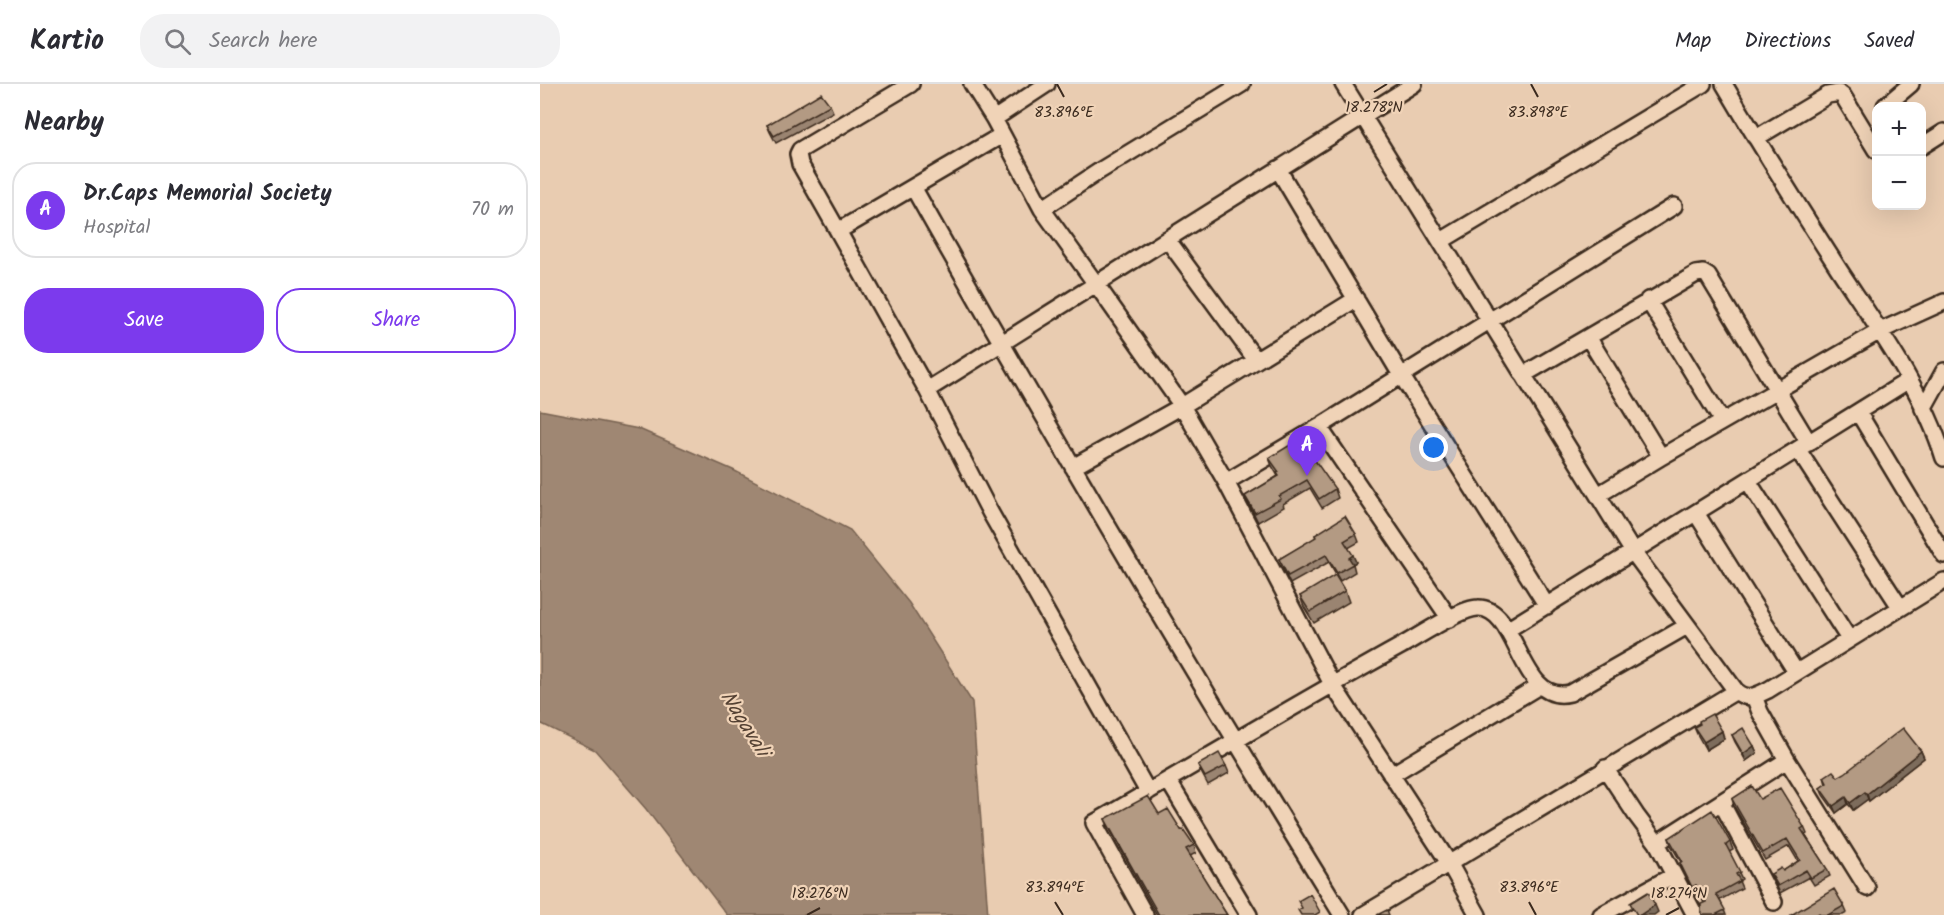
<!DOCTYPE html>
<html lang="en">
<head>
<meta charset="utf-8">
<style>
	:root { --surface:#fff; --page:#f2f2f3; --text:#2b2b33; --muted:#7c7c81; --line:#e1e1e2; --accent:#7c3aed }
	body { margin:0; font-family:Kalam,sans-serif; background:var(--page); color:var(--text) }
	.controls { position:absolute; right:18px; top:18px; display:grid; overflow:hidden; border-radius:12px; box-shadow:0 6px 24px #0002 }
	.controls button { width:54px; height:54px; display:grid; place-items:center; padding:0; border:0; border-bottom:2px solid var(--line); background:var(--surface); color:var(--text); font:30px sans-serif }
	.you { position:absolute; left:894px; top:364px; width:21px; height:21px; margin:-15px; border:4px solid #fff; border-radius:50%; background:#1a73e8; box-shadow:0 0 0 9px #1a73e833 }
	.badge { display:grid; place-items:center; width:39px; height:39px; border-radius:50%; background:var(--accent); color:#fff; font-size:20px; font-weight:700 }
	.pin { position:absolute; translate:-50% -50px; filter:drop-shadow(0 2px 3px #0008) }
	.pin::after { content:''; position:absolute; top:32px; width:21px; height:18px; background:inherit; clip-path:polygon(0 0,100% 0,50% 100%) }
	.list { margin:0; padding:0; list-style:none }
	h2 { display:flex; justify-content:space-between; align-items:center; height:78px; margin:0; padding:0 24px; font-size:26px }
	h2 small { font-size:20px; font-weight:400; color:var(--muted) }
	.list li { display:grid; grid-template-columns:39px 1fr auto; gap:18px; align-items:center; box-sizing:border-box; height:96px; margin:0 12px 12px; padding:0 12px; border:2px solid var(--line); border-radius:24px }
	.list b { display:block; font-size:22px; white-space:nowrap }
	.list p { margin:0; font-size:20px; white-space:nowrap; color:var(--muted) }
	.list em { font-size:20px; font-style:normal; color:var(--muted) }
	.actions { display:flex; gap:12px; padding:18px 24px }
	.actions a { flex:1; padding:14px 0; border:2px solid var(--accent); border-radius:24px; text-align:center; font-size:21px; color:var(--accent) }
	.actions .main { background:var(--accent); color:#fff }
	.icon { flex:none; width:33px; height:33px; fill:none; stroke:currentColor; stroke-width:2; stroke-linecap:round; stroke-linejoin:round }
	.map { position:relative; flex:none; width:1404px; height:831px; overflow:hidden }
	header { display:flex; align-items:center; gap:36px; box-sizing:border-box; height:84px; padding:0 30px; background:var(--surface); border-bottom:2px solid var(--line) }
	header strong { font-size:28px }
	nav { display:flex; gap:33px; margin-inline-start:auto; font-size:21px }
	.search { width:420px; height:54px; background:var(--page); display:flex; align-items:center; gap:15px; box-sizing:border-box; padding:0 21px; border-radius:24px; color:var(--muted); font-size:22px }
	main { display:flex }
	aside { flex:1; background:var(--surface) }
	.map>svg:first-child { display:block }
</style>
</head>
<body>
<header>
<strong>Kartio</strong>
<div class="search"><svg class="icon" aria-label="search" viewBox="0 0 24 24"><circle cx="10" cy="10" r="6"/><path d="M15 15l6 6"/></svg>Search here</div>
<nav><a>Map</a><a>Directions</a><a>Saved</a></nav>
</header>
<main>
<aside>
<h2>Nearby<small></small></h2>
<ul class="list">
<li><span class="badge">A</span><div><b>Dr.Caps Memorial Society</b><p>Hospital</p></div><em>70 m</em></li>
</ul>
<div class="actions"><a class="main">Save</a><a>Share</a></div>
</aside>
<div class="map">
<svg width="1404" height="831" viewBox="0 0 1404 831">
	<rect width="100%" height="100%" fill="#e9ccb1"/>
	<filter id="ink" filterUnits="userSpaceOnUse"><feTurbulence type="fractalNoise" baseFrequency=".0167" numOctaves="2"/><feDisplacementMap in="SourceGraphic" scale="12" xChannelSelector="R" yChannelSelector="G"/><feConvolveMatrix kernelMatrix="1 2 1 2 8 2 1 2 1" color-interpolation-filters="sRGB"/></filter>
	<g filter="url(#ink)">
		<path fill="#9f8773" stroke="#776251" stroke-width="1.5" d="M 0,326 L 99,345 L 193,386 L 310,446 L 369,519 L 432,618 L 448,831 L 187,831 L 106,725 L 55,666 L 0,639 Z"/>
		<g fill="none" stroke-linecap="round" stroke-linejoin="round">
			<g stroke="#3b2a1e" stroke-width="20">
				<path id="minor" d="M 432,0 L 454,35 L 502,125 L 556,200 L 874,0
					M 803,0 L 1093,468 L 1196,607 C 1207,617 1216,612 1228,606 L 1404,497
					M 1184,0 C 1221,63 1260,125 1300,187 C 1339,246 1383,306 1404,374
					M 1345,22 L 1371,0
					M 454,35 L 507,0
					M 462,51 L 298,147 L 387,306 L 450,428 L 608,708
					M 1216,54 L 1288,11 L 1299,9 L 1303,12 L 1336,66
					M 1382,62 L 1404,48
					M 738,85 L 861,291 L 1007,522
					M 373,103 C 511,349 654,591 802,831
					M 502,125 L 561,86 L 702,0
					M 298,147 L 260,80 L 258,70 L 260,66 L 371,0
					M 627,155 L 716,276
					M 901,157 L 1163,0
					M 1108,216 L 1182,337
					M 1048,253 L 1121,373
					M 983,291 L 1156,190 L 1163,189 L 1168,192 L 1269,359
					M 387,306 L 556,200 L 642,322 L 686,398 L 792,600 L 909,779 L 938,831
					M 1383,325 L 1404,287
					M 1318,328 L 1404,471
					M 779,343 L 910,535
					M 1258,366 L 1360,523
					M 533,383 L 642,322 L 816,215
					M 1208,397 L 1309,555
					M 686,398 L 779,343 L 1134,122
					M 1058,411 L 1121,373 L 1340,247 L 1404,218
					M 1156,429 L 1256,588
					M 967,546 L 1369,296
					M 1247,676 L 1327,804
					M 1065,684 L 1096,731 L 1117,759
					M 851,691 L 999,602
					M 628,696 L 709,831
					M 1181,718 L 1234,818
					M 605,831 L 554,739 C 656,680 758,619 861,562 C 879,552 921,524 938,524 C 979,523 979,622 1030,609 L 1147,542
					M 823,831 L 1196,607
					M 1061,831 L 1134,791
					M 1155,831 L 1117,759 L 1247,676 L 1220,628 L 1214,612"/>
			</g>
			<use href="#minor" stroke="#f0d3b7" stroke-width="15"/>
		</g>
		<path fill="#9a8471" stroke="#3b2a1e" stroke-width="1.5" d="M 290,21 L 293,28 L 236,59 L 230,48 L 227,41 Z
			M 729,374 L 795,405 L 798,414 L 782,424 L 770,404 L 743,420 L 744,423 L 718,438 L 705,412 L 738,392 L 732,382 Z
			M 816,450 L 819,458 L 808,464 L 816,478 L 813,480 L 815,488 L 800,497 L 789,478 L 750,500 L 739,475 L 776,454 L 775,451 Z
			M 805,507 L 809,518 L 774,539 L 764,523 L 760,512 Z
			M 1154,643 L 1182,647 L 1184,655 L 1166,666 L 1157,650 Z
			M 1192,651 L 1214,662 L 1217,669 L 1206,677 L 1195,658 Z
			M 1381,667 L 1384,674 L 1329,717 L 1328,715 L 1313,726 L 1308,720 L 1296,729 L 1283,711 L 1280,704 L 1286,700 L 1284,693 L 1298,693 Z
			M 658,681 L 686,682 L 689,689 L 668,701 L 661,688 Z
			M 1192,715 L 1220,715 L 1264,743 L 1267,750 L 1265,751 L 1287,785 L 1290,792 L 1274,801 L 1269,793 L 1240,809 L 1231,790 L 1243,787 L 1258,777 L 1249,762 L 1225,776 L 1194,722 Z
			M 619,730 L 641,746 L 654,761 L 656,769 L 650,772 L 687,831 L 617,831 L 568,742 L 565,735 Z
			M 1129,754 L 1190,758 L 1193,766 L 1189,768 L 1202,795 L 1199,797 L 1202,804 L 1180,816 L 1186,831 L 1162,831 L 1161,827 L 1164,819 L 1158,808 L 1155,810 L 1142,786 L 1140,779 L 1141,778 L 1131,761 Z
			M 1304,822 L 1307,829 L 1303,831 L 1251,831 Z"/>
		<path fill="#7d6c5c" stroke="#3b2a1e" stroke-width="1.5" d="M 813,471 L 816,478 L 811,481 L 809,474 Z
			M 1182,647 L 1184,655 L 1166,666 L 1164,658 Z
			M 1214,662 L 1217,669 L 1206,677 L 1203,670 Z
			M 1381,667 L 1384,674 L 1329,717 L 1327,710 Z
			M 1325,708 L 1328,715 L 1313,726 L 1310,719 Z
			M 1306,713 L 1308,720 L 1296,729 L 1293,722 Z
			M 1115,821 L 1118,828 L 1114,831 L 1100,831 Z"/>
		<path fill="#b39a83" stroke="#3b2a1e" stroke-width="1.5" d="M 281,9 L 290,21 L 234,52 L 227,41 Z
			M 760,355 L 795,405 L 779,415 L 767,396 L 739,412 L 741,415 L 715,429 L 705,412 L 739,392 L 737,389 L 739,388 L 729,374 Z
			M 805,432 L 816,450 L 804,457 L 813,471 L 809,474 L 813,480 L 797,489 L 786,471 L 748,492 L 739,475 L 776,453 L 775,451 Z
			M 795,491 L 805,507 L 770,528 L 760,512 Z
			M 1172,630 L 1182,647 L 1164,658 L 1154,643 L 1160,640 L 1159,637 Z
			M 1203,644 L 1214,662 L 1203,670 L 1192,651 Z
			M 1363,644 L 1381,667 L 1327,710 L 1325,708 L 1310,719 L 1306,713 L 1293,722 L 1280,704 L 1287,699 L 1284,693 L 1293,687 L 1298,693 L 1305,689 Z
			M 679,669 L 686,682 L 665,693 L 658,681 Z
			M 1212,702 L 1220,715 L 1240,704 L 1264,743 L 1261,745 L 1287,785 L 1271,794 L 1266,786 L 1238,802 L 1231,790 L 1241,784 L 1243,787 L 1260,776 L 1247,755 L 1223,769 L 1192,715 Z
			M 608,712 L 619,730 L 628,725 L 641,746 L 643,745 L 654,761 L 646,765 L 687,831 L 619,831 L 565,735 Z
			M 1172,726 L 1190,758 L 1186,761 L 1200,788 L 1196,790 L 1200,797 L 1176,810 L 1185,826 L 1175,831 L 1163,831 L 1161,827 L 1161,820 L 1166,818 L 1156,801 L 1152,803 L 1140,779 L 1142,777 L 1129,754 Z
			M 1294,805 L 1304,822 L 1288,831 L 1280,831 L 1279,829 L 1276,831 L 1251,831 Z
			M 1108,808 L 1115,821 L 1100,831 L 1097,831 L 1090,819 Z
			M 770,810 L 780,828 L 775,831 L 761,831 L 758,826 L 762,824 L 758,817 Z
			M 847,826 L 849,831 L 837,831 Z"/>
	</g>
	<path fill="none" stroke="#3b2a1e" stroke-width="2" d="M 517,0 L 524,13M 991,0 L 998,13M 834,8 L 847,0M 515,818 L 523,831M 989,818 L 996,831M 267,831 L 280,824M 1126,831 L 1139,824"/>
	<g text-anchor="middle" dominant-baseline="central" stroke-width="4.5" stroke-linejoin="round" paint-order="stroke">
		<g font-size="21" font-style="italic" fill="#544133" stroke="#f0d3b7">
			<text transform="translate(204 640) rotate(58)">Nagavali</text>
		</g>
	</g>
	<g font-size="15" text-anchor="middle" fill="#3b2a1e" stroke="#f0d3b7" stroke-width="4.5" stroke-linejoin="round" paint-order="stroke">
		<text x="834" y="28">18.278°N</text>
		<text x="998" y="33">83.898°E</text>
		<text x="524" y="33">83.896°E</text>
		<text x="515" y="808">83.894°E</text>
		<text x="989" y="808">83.896°E</text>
		<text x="280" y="814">18.276°N</text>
		<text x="1139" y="814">18.274°N</text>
	</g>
</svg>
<div class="controls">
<button>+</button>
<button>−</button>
</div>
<div class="you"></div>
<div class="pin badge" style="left:767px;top:392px">A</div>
</div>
</main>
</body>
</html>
